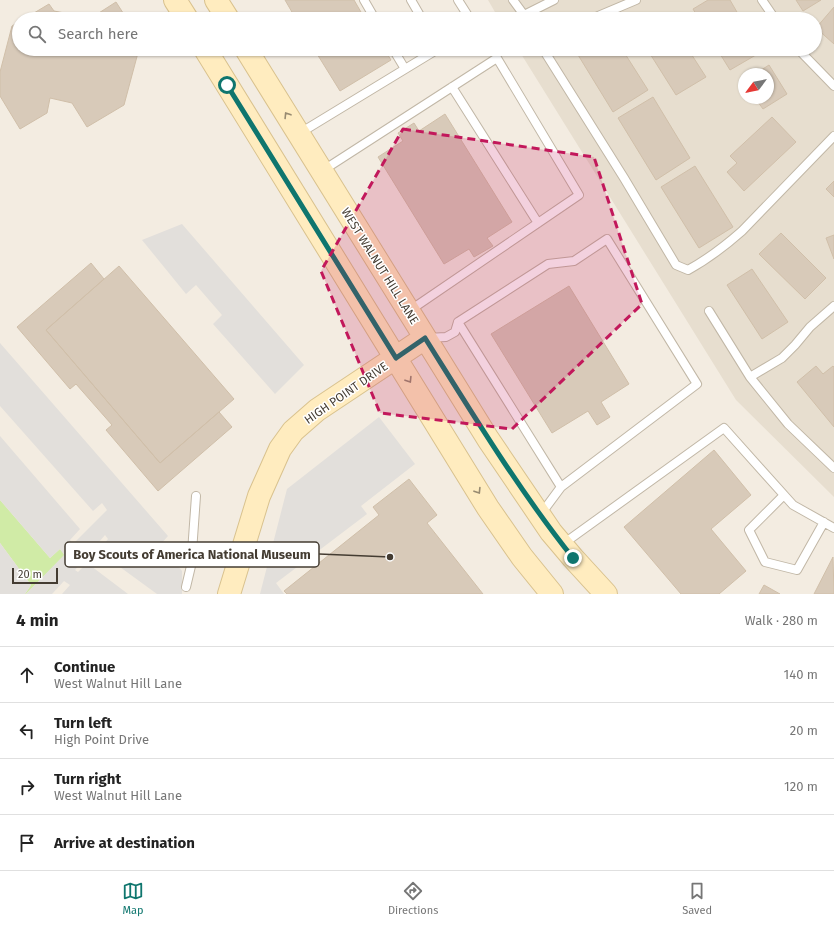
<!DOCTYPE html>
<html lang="en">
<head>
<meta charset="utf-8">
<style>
	:root { --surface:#fff; --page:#f6f6f6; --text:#222; --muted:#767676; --line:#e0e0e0; --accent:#0f766e }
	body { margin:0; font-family:"Fira Sans",sans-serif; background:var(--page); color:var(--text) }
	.compass { position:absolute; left:738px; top:68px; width:36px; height:36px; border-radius:50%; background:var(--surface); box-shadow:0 1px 3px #0004; rotate:238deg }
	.scale { position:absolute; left:12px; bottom:10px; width:46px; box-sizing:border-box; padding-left:4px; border:2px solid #443c32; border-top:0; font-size:11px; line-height:14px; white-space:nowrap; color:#443c32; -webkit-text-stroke:3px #fff; paint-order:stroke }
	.stop { position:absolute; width:12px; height:12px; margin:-9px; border:3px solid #0f766e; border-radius:50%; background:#fff }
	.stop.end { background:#0f766e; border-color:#fff; box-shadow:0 1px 4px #0008 }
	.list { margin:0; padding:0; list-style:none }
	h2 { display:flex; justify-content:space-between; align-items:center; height:52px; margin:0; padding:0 16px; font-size:17px }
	h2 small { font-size:13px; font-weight:400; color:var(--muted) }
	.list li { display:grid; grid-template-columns:26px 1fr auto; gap:12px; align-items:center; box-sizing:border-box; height:56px; padding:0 16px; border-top:1px solid var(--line) }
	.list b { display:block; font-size:15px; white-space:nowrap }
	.list p { margin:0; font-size:13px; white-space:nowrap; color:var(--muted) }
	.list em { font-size:13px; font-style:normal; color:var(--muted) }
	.icon { flex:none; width:22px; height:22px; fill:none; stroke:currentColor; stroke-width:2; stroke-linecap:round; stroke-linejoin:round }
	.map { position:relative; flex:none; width:834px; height:594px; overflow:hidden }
	.search { position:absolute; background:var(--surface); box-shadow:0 1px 3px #0004; left:12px; right:12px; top:12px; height:44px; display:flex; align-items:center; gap:10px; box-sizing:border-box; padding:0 14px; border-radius:22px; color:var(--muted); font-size:15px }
	.sheet { height:276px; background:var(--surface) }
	nav { display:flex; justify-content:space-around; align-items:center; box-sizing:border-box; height:56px; border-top:1px solid var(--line); background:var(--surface); font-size:11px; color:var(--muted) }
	nav a { display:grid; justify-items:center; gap:2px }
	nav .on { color:var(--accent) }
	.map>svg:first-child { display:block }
</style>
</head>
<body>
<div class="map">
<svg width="834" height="594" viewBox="0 0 834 594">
	<rect width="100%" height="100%" fill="#f3ece1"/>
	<path fill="#e7decf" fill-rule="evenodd" d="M 488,0 L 834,0 L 834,497 L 736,400 L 518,49 L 815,49 L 815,19 L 499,19 ZM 744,74 L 768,74 L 768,98 L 744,98 Z"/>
	<path fill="#d0eba6" d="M 0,500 L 50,558 L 60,549 L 65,555 L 26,594 L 25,594 L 31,585 L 0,543 Z"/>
	<path fill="#e2dfdb" d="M 182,224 L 304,365 L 275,394 L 213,324 L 222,315 L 196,285 L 186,294 L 142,240 Z
		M 0,343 L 168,536 L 160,545 L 182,571 L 182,594 L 157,594 L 98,551 L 108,539 L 105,535 L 75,570 L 78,572 L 87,563 L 128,594 L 62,594 L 70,585 L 64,581 L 52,594 L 26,594 L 64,555 L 60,549 L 50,558 L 0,500 L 0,436 L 80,529 L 70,540 L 73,544 L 107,510 L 102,503 L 93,511 L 0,406 Z
		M 379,417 L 415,464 L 361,506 L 367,514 L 276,583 L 284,594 L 260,594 L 287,489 Z
		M 0,543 L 31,585 L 25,594 L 0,594 Z"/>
	<path fill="#d8cab9" stroke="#d0bfa9" d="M 285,0 L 354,0 L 365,19 L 296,19 Z
		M 708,0 L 730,0 L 741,19 L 699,19 L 693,9 Z
		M 796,0 L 821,0 L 803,11 Z
		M 116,2 L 127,19 L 24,19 L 49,4 L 54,11 L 91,18 Z
		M 834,7 L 834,44 L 816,28 Z
		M 667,15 L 670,19 L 660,19 Z
		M 19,22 L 19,49 L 139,49 L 124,105 L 87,127 L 72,103 L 50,98 L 47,113 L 20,129 L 0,96 L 0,72 L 12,26 Z
		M 314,49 L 384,49 L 391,60 L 340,91 Z
		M 577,49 L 622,49 L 648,90 L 613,112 L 575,50 Z
		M 647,49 L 688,49 L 706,77 L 676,95 Z
		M 717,49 L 759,49 L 761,52 L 730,70 Z
		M 769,65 L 787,94 L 763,109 L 755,98 L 768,98 L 768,74 L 755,74 Z
		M 653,97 L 690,158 L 656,180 L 618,118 Z
		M 445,114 L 512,222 L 487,238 L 493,246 L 474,257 L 469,249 L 444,264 L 378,157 L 403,141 L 398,133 L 414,123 L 419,131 Z
		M 772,117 L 796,142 L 744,191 L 727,172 L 737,163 L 730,156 Z
		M 695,166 L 733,227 L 699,248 L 661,187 Z
		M 834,181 L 834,197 L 826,189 Z
		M 781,233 L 826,278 L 805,299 L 759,254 Z
		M 834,235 L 834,259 L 826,238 Z
		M 91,263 L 104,279 L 46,330 L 160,463 L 219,412 L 232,427 L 158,491 L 106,430 L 112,425 L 76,384 L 70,389 L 17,327 Z
		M 119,266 L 234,399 L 160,463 L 46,330 Z
		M 752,269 L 788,322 L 762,339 L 727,285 Z
		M 569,286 L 629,384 L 601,402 L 610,417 L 597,425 L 588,411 L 552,433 L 491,334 Z
		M 816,366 L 823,374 L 833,366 L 834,367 L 834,427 L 797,382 Z
		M 714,450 L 751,495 L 711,529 L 746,571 L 719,594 L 681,594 L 624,527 Z
		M 409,479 L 437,515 L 427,523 L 483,594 L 287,594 L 284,591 L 379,515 L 373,507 Z
		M 833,557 L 834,594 L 814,594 Z
		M 764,585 L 780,594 L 759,594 Z"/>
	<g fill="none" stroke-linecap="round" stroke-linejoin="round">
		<g stroke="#c1b7a6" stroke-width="10">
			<path id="lane" d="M 364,0 L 375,19
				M 411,0 L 422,19
				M 458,0 L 470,19
				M 513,0 L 524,15 L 554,0
				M 762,0 L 775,19
				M 591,19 L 636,0
				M 393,49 L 405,69
				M 543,49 L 624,178 L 676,265 L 688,270 C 708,259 725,246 742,231 L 834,136
				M 798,49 L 834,86
				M 452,87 L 538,223
				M 300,133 L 438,49
				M 322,171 L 497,58 L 579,195 L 409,311
				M 709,311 L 750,377 L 788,424 L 834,468
				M 458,322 L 561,487
				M 427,338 L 446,337 L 455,332 L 458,322 L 548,264 L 574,261 L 607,239 L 697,384 L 561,487 L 541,514
				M 750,377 L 782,358 L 795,345 L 810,327 L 834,306
				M 784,495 L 749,530 L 765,562 L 797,570 L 824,522
				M 563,544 L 724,428 L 793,505 L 834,528
				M 186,587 L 191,566 L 196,496"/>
		</g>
		<g stroke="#d9c28e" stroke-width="24">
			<path id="secondary" d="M 175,0 L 187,19
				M 216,0 L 228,19
				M 205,49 L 488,508 L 522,557 L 552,594
				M 246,49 L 488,439 L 551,532 L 573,558 L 606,594
				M 229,594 L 259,496 L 280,449 L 293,431 L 317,410 L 425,338"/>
		</g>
		<use href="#lane" stroke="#fff" stroke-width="8"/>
		<use href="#secondary" stroke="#ffecbf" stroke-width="22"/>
	</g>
	<defs><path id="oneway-chevron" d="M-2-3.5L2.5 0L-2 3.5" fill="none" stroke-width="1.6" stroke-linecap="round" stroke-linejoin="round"/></defs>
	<g stroke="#988b71">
		<use href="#oneway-chevron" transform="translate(287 115) rotate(-122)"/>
		<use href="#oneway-chevron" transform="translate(409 380) rotate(58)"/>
		<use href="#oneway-chevron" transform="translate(478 491) rotate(58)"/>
	</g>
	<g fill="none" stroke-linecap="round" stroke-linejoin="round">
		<path stroke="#0f766e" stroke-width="5" d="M 227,85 L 396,358 L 425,338 C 472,413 518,489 573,558"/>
	</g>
	<path fill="#c2185b" fill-opacity="0.2" stroke="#c2185b" stroke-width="3" stroke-dasharray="8 5" stroke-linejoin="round" d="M 403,129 L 594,157 L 642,304 L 512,429 L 380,413 L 321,271 Z"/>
	<g text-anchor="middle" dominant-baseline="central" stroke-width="3" stroke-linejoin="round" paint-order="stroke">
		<g font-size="12" fill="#443c32" stroke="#fff">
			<text transform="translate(380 266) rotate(58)">WEST WALNUT HILL LANE</text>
			<text transform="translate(346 393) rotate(-35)">HIGH POINT DRIVE</text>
		</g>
	</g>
	<path fill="none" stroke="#443c32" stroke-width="1.5" d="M390 557L319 554"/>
	<circle fill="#443c32" stroke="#fff" stroke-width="1.5" cx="390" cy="557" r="4"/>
	<rect fill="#fff" stroke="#443c32" stroke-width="1.5" x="65" y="542" width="254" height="25" rx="4"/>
	<g font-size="13" text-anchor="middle" font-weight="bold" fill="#443c32">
		<text x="192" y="559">Boy Scouts of America National Museum</text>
	</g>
</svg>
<svg class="compass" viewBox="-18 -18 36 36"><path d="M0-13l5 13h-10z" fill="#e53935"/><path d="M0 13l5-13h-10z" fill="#767676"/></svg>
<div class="scale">20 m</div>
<div class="stop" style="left:227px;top:85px"></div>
<div class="stop end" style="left:573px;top:558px"></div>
<div class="search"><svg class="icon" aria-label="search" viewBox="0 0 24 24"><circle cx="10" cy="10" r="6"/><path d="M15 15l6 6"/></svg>Search here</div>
</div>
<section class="sheet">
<h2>4 min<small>Walk · 280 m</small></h2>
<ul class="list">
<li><svg class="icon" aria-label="ahead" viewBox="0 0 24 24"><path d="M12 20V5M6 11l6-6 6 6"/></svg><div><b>Continue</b><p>West Walnut Hill Lane</p></div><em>140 m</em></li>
<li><svg class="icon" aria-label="left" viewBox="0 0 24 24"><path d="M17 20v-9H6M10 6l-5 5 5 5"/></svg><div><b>Turn left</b><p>High Point Drive</p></div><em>20 m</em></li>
<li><svg class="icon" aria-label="right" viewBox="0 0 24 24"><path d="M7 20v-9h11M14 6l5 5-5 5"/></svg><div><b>Turn right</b><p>West Walnut Hill Lane</p></div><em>120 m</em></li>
<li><svg class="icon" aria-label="arrive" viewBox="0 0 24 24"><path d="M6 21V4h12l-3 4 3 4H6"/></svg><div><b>Arrive at destination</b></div></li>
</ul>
</section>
<nav>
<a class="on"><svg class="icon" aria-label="map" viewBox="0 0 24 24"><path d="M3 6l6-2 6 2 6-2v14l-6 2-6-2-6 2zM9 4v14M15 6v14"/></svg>Map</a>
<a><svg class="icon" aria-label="directions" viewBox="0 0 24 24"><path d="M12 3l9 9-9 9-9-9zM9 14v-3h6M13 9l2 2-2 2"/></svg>Directions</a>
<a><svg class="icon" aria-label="saved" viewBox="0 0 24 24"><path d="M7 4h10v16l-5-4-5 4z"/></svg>Saved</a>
</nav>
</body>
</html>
